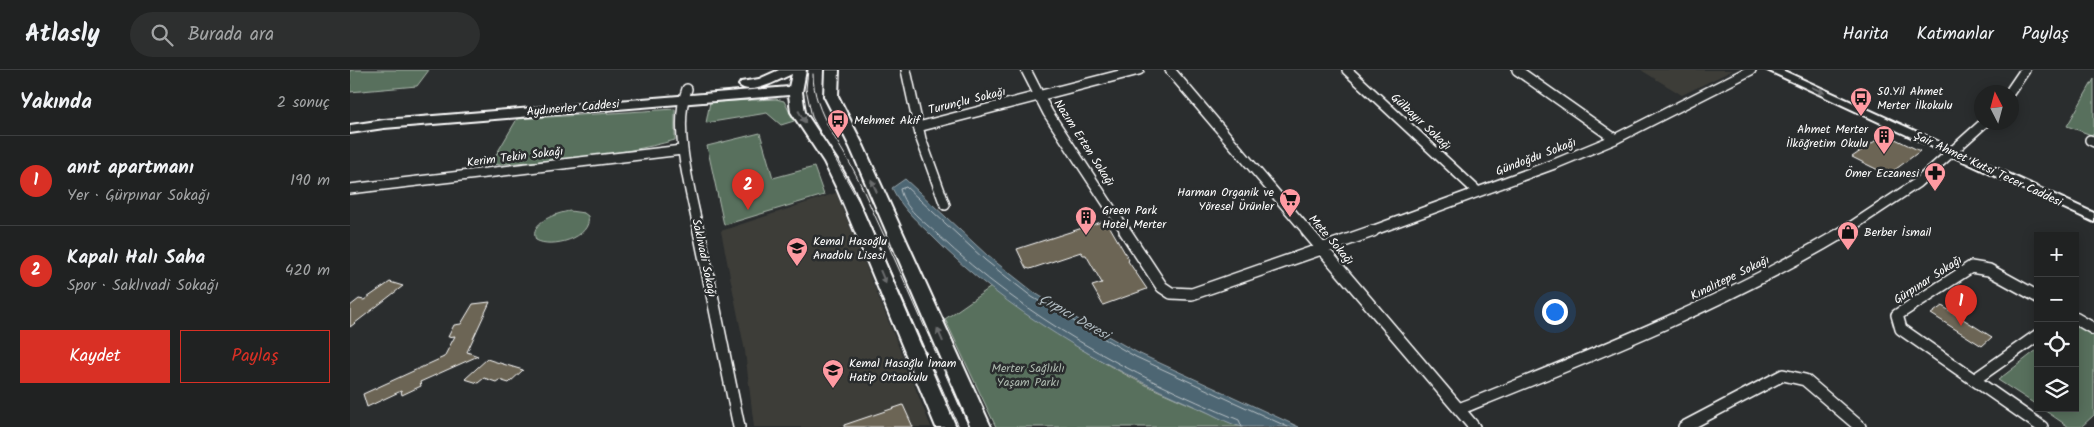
<!DOCTYPE html>
<html lang="tr">
<head>
<meta charset="utf-8">
<style>
	:root { --surface:#202222; --page:#2d2f2f; --text:#f1f3f6; --muted:#a2a4a5; --line:#3d3f40; --accent:#d93025 }
	body { margin:0; font-family:Kalam,sans-serif; background:var(--page); color:var(--text) }
	.controls { position:absolute; right:15px; bottom:15px; display:grid; overflow:hidden; border-radius:0px; box-shadow:0 2px 12px #0003 }
	.controls button { width:45px; height:45px; display:grid; place-items:center; padding:0; border:0; border-bottom:1px solid var(--line); background:var(--surface); color:var(--text); font:25px sans-serif }
	.compass { position:absolute; left:1624px; top:15px; width:45px; height:45px; border-radius:50%; background:var(--surface); box-shadow:0 2px 12px #0003; rotate:354deg }
	.you { position:absolute; left:1204px; top:241px; width:18px; height:18px; margin:-12px; border:4px solid #fff; border-radius:50%; background:#1a73e8; box-shadow:0 0 0 8px #1a73e833 }
	.badge { display:grid; place-items:center; width:32px; height:32px; border-radius:50%; background:var(--accent); color:#fff; font-size:16px; font-weight:700 }
	.pin { position:absolute; translate:-50% -41px; filter:drop-shadow(0 1px 2px #0008) }
	.pin::after { content:''; position:absolute; top:26px; width:18px; height:15px; background:inherit; clip-path:polygon(0 0,100% 0,50% 100%) }
	.list { margin:0; padding:0; list-style:none }
	h2 { display:flex; justify-content:space-between; align-items:center; height:65px; margin:0; padding:0 20px; font-size:21px }
	h2 small { font-size:16px; font-weight:400; color:var(--muted) }
	.list li { display:grid; grid-template-columns:32px 1fr auto; gap:15px; align-items:center; box-sizing:border-box; height:90px; padding:0 20px; border-top:1px solid var(--line) }
	.list b { display:block; font-size:19px; white-space:nowrap }
	.list p { margin:0; font-size:16px; white-space:nowrap; color:var(--muted) }
	.list em { font-size:16px; font-style:normal; color:var(--muted) }
	.actions { display:flex; gap:10px; padding:15px 20px }
	.actions a { flex:1; padding:11px 0; border:1px solid var(--accent); border-radius:0px; text-align:center; font-size:18px; color:var(--accent) }
	.actions .main { background:var(--accent); color:#fff }
	.icon { flex:none; width:28px; height:28px; fill:none; stroke:currentColor; stroke-width:2; stroke-linecap:round; stroke-linejoin:round }
	.map { position:relative; flex:none; width:1744px; height:357px; overflow:hidden }
	header { display:flex; align-items:center; gap:30px; box-sizing:border-box; height:70px; padding:0 25px; background:var(--surface); border-bottom:1px solid var(--line) }
	header strong { font-size:24px }
	nav { display:flex; gap:28px; margin-inline-start:auto; font-size:18px }
	.search { width:350px; height:45px; background:var(--page); display:flex; align-items:center; gap:12px; box-sizing:border-box; padding:0 18px; border-radius:28px; color:var(--muted); font-size:19px }
	main { display:flex }
	aside { flex:1; background:var(--surface) }
	.map>svg:first-child { display:block }
</style>
</head>
<body>
<header>
<strong>Atlasly</strong>
<div class="search"><svg class="icon" aria-label="search" viewBox="0 0 24 24"><circle cx="10" cy="10" r="6"/><path d="M15 15l6 6"/></svg>Burada ara</div>
<nav><a>Harita</a><a>Katmanlar</a><a>Paylaş</a></nav>
</header>
<main>
<aside>
<h2>Yakında<small>2 sonuç</small></h2>
<ul class="list">
<li><span class="badge">1</span><div><b>anıt apartmanı</b><p>Yer · Gürpınar Sokağı</p></div><em>190 m</em></li>
<li><span class="badge">2</span><div><b>Kapalı Halı Saha</b><p>Spor · Saklıvadi Sokağı</p></div><em>420 m</em></li>
</ul>
<div class="actions"><a class="main">Kaydet</a><a>Paylaş</a></div>
</aside>
<div class="map">
<svg width="1744" height="357" viewBox="0 0 1744 357">
	<rect width="100%" height="100%" fill="#2a2d2e"/>
	<filter id="ink" filterUnits="userSpaceOnUse"><feTurbulence type="fractalNoise" baseFrequency=".02" numOctaves="2"/><feDisplacementMap in="SourceGraphic" scale="10" xChannelSelector="R" yChannelSelector="G"/><feConvolveMatrix kernelMatrix="1 2 1 2 8 2 1 2 1" color-interpolation-filters="sRGB"/></filter>
	<g filter="url(#ink)">
		<path fill="#3e3e39" d="M 1291,0 L 1383,0 L 1332,25 Z
			M 486,123 L 531,233 L 581,357 L 404,357 L 395,281 L 371,161 Z"/>
		<path fill="#58705d" stroke="#acb8ae" d="M 0,0 L 79,0 L 67,16 L 0,22 Z
			M 1744,9 L 1744,66 L 1717,56 Z
			M 426,29 L 434,31 L 444,51 L 431,55 L 417,43 L 356,53 L 360,32 Z
			M 325,39 L 325,70 C 265,87 203,90 140,95 L 167,49 Z
			M 410,63 L 423,108 L 464,97 L 474,125 L 374,155 L 357,76 Z
			M 220,141 L 234,143 L 238,146 C 243,168 201,179 186,170 C 178,152 207,143 220,141 Z
			M 641,217 C 691,254 744,290 800,317 C 831,331 862,344 892,357 L 646,357 L 595,249 Z
			M 1725,254 L 1744,265 L 1744,345 L 1731,357 L 1719,357 L 1691,338 L 1725,338 Z
			M 1688,279 L 1688,336 L 1648,310 Z"/>
		<path fill="#4e6673" stroke="#95a3ab" d="M 555,109 L 638,186 L 685,223 L 722,246 L 788,283 L 949,357 C 933,357 905,357 892,357 C 876,353 861,343 846,337 C 752,296 656,241 583,167 C 566,150 553,140 542,118 Z"/>
		<g fill="none" stroke-linecap="round" stroke-linejoin="round">
			<path stroke="#b8c2c7" stroke-width="1" d="M 892,357 L 889,350 C 778,304 675,248 588,165 C 574,151 554,139 550,119 L 556,117 L 635,190 L 682,227 L 786,287 L 938,357"/>
		</g>
		<path fill="#6c6554" stroke="#fff" d="M 1535,64 L 1570,81 L 1538,105 L 1502,87 Z
			M 751,152 L 752,154 L 757,152 L 779,190 L 778,191 L 797,219 L 753,235 L 742,216 L 752,213 L 736,185 L 733,185 L 731,182 L 680,199 L 676,198 L 674,194 L 667,179 Z
			M 40,212 L 53,216 L 0,257 L 0,236 L 9,229 L 14,230 Z
			M 140,232 L 117,282 L 128,286 L 70,312 L 71,316 L 52,325 L 51,321 L 17,337 L 13,324 L 94,287 L 105,266 L 98,267 L 104,255 L 111,254 L 123,234 Z
			M 1592,236 L 1642,267 L 1632,276 L 1581,244 Z
			M 137,289 L 143,291 L 173,300 L 159,313 L 149,310 L 146,312 L 134,308 L 128,313 L 115,309 Z
			M 553,335 L 563,357 L 494,357 L 494,355 Z"/>
		<g fill="none" stroke-linecap="round" stroke-linejoin="round">
			<g stroke="#fff" stroke-width="12">
				<path id="minor-far1" d="M 556,0 L 571,69 L 595,135
					M 676,0 L 698,43 L 776,162
					M 820,0 L 958,162
					M 997,0 L 1128,122
					M 1167,0 L 1265,69
					M 337,19 C 322,57 341,123 349,162
					M 1660,22 L 1675,0
					M 568,57 L 789,0
					M 1740,70 L 1744,72
					M 0,119 L 332,80
					M 1019,162 L 1207,93 L 1265,69 L 1401,0
					M 1493,162 L 1567,113 L 1635,52"/>
			</g>
			<g stroke="#fff" stroke-width="14">
				<path id="minor" d="M 349,161 L 389,357
					M 775,161 L 812,217 L 821,223 L 842,224 L 1023,161
					M 957,161 L 1124,357
					M 1688,227 L 1639,200 L 1621,197 L 1547,245 L 1551,259 L 1692,357
					M 1725,248 L 1744,259
					M 1624,310 L 1688,265
					M 1109,339 C 1241,286 1373,234 1495,161
					M 1334,357 L 1433,305 L 1455,310 L 1510,357"/>
			</g>
			<g stroke="#fff" stroke-width="4">
				<path id="secondary" d="M 1417,0 L 1432,0 L 1744,143 L 1744,152 Z"/>
			</g>
			<g stroke="#fff" stroke-width="4">
				<path id="primary" d="M 429,0 L 456,0 L 452,22 L 455,42 L 488,92 L 504,121 L 606,357 L 586,357 L 488,121 L 474,92 L 441,42 L 439,25 L 34,58 L 0,63 L 0,55 L 34,50 L 439,17 L 442,4 C 430,9 400,27 389,15 L 391,12 L 409,9 Z
					M 475,0 L 489,0 L 488,26 L 514,77 L 641,357 L 621,357 L 500,77 L 474,26 Z"/>
			</g>
			<use href="#minor-far1" stroke="#2a2d2e" stroke-width="9"/>
			<use href="#minor" stroke="#2a2d2e" stroke-width="11"/>
			<use href="#secondary" fill="#2a2d2e" fill-rule="evenodd"/>
			<use href="#primary" fill="#2a2d2e" fill-rule="evenodd"/>
			<path stroke="#fff" stroke-width="1" d="M 458,0 L 456,19 L 462,47 L 512,137 L 609,357
				M 463,4 C 463,44 493,76 509,111 C 547,192 582,275 619,357"/>
		</g>
		<defs><path id="oneway-solid" d="M-6-.8H1V-3.2L6.5 0L1 3.2V.8H-6Z" transform="scale(1.25)"/></defs>
		<g fill="#6a6c6d">
			<use href="#oneway-solid" transform="translate(1468 20) rotate(25)"/>
			<use href="#oneway-solid" transform="translate(452 47) rotate(60)"/>
			<use href="#oneway-solid" transform="translate(524 116) rotate(-114)"/>
			<use href="#oneway-solid" transform="translate(533 207) rotate(67)"/>
			<use href="#oneway-solid" transform="translate(590 265) rotate(-114)"/>
		</g>
	</g>
	<defs>
		<g id="bus-pin" transform="scale(1.125)"><path d="M0 17L-7.5 6A9.5 9.5 0 1 1 7.5 6Z" fill="#ff9aa2" stroke="#2a2d2e"/><path d="M-5-6H5V4H4V6H2V4H-2V6H-4V4H-5ZM-3.5-4V0h7V-4ZM-3.5 1.2v1.5H-2V1.2ZM2 1.2v1.5H3.5V1.2Z" fill="#111"/></g>
		<g id="building-pin" transform="scale(1.125)"><path d="M0 17L-7.5 6A9.5 9.5 0 1 1 7.5 6Z" fill="#ff9aa2" stroke="#2a2d2e"/><path d="M-4-6H4V6H1V3H-1V6H-4ZM-2.5-4.3h1.7v1.8h-1.7ZM.8-4.3h1.7v1.8H.8ZM-2.5-1h1.7V.8h-1.7ZM.8-1h1.7V.8H.8Z" fill="#111"/></g>
		<g id="pharmacy-pin" transform="scale(1.125)"><path d="M0 17L-7.5 6A9.5 9.5 0 1 1 7.5 6Z" fill="#ff9aa2" stroke="#2a2d2e"/><path d="M-2-6h4v4h4v4h-4v4h-4v-4h-4v-4h4Z" fill="#111"/></g>
		<g id="supermarket-pin" transform="scale(1.125)"><path d="M0 17L-7.5 6A9.5 9.5 0 1 1 7.5 6Z" fill="#ff9aa2" stroke="#2a2d2e"/><path d="M-6-5.5h2.5l.6 2H6L4.5 2H-2.5L-4.4-4H-6ZM-1.5 3.2a1.3 1.3 0 1 0 .1 0ZM3 3.2a1.3 1.3 0 1 0 .1 0Z" fill="#111"/></g>
		<g id="shop-pin" transform="scale(1.125)"><path d="M0 17L-7.5 6A9.5 9.5 0 1 1 7.5 6Z" fill="#ff9aa2" stroke="#2a2d2e"/><path d="M-5-2.5h2.3a2.7 3.5 0 0 1 5.4 0H5L5.5 6h-11ZM-1.5-2.5h3a1.5 2.3 0 0 0-3 0Z" fill="#111"/></g>
		<g id="school-pin" transform="scale(1.125)"><path d="M0 17L-7.5 6A9.5 9.5 0 1 1 7.5 6Z" fill="#ff9aa2" stroke="#2a2d2e"/><path d="M0-5L7-2L0 1L-7-2ZM-4 1L0 2.5L4 1V4Q0 6-4 4Z" fill="#111"/></g>
	</defs>
	<g fill-rule="evenodd">
		<use href="#bus-pin" x="1511" y="28"/>
		<use href="#bus-pin" x="488" y="50"/>
		<use href="#building-pin" x="1534" y="66"/>
		<use href="#pharmacy-pin" x="1585" y="103"/>
		<use href="#supermarket-pin" x="940" y="129"/>
		<use href="#building-pin" x="736" y="147"/>
		<use href="#shop-pin" x="1498" y="162"/>
		<use href="#school-pin" x="447" y="178"/>
		<use href="#school-pin" x="483" y="300"/>
	</g>
	<g text-anchor="middle" dominant-baseline="central" stroke-width="5" stroke-linejoin="round" paint-order="stroke">
		<g font-size="12" fill="#fff" stroke="#2a2d2e" text-anchor="start">
			<text x="1527" y="21">50.Yil Ahmet<tspan x="1527" dy="14">Merter İlkokulu</tspan></text>
			<text x="504" y="50">Mehmet Akif</text>
			<text x="1518" y="59" text-anchor="end">Ahmet Merter<tspan x="1518" dy="14">İlköğretim Okulu</tspan></text>
			<text x="1569" y="103" text-anchor="end">Ömer Eczanesi</text>
			<text x="924" y="122" text-anchor="end">Harman Organik ve<tspan x="924" dy="14">Yöresel Ürünler</tspan></text>
			<text x="752" y="140">Green Park<tspan x="752" dy="14">Hotel Merter</tspan></text>
			<text x="1514" y="162">Berber İsmail</text>
			<text x="463" y="171">Kemal Hasoğlu<tspan x="463" dy="14">Anadolu Lisesi</tspan></text>
			<text x="499" y="293">Kemal Hasoğlu İmam<tspan x="499" dy="14">Hatip Ortaokulu</tspan></text>
		</g>
		<g font-size="12" fill="#fff" stroke="#2a2d2e">
			<text transform="translate(617 31) rotate(-14)">Turunçlu Sokağı</text>
			<text transform="translate(223 38) rotate(-5)">Aydınerler Caddesi</text>
			<text transform="translate(1071 52) rotate(43)">Gülbayır Sokağı</text>
			<text transform="translate(734 73) rotate(57)">Nazım Erten Sokağı</text>
			<text transform="translate(165 87) rotate(-7)">Kerim Tekin Sokağı</text>
			<text transform="translate(1186 87) rotate(-21)">Gündoğdu Sokağı</text>
			<text transform="translate(1638 99) rotate(25)">Şair Ahmet Kutsi Tecer Caddesi</text>
			<text transform="translate(981 170) rotate(49)">Mete Sokağı</text>
			<text transform="translate(354 188) rotate(78)">Saklıvadi Sokağı</text>
			<text transform="translate(1380 208) rotate(-26)">Kınalıtepe Sokağı</text>
			<text transform="translate(1578 210) rotate(-33)">Gürpınar Sokağı</text>
		</g>
		<g font-size="12" fill="#acb8ae" stroke="#2a2d2e">
			<text x="678" y="298">Merter Sağlıklı<tspan x="678" dy="14">Yaşam Parkı</tspan></text>
		</g>
		<g font-size="14" font-style="italic" fill="#afbac0" stroke="#2a2d2e">
			<text transform="translate(724 247) rotate(30)">Çırpıcı Deresi</text>
		</g>
	</g>
</svg>
<div class="controls">
<button>+</button>
<button>−</button>
<button><svg class="icon" aria-label="locate" viewBox="0 0 24 24"><circle cx="12" cy="12" r="6"/><path d="M12 2v4M12 18v4M2 12h4M18 12h4"/></svg></button>
<button><svg class="icon" aria-label="layers" viewBox="0 0 24 24"><path d="M12 4l9 5-9 5-9-5zM3 14l9 5 9-5"/></svg></button>
</div>
<svg class="compass" viewBox="-18 -18 36 36"><path d="M0-13l5 13h-10z" fill="#e53935"/><path d="M0 13l5-13h-10z" fill="#a2a4a5"/></svg>
<div class="you"></div>
<div class="pin badge" style="left:1611px;top:256px">1</div>
<div class="pin badge" style="left:398px;top:140px">2</div>
</div>
</main>
</body>
</html>
